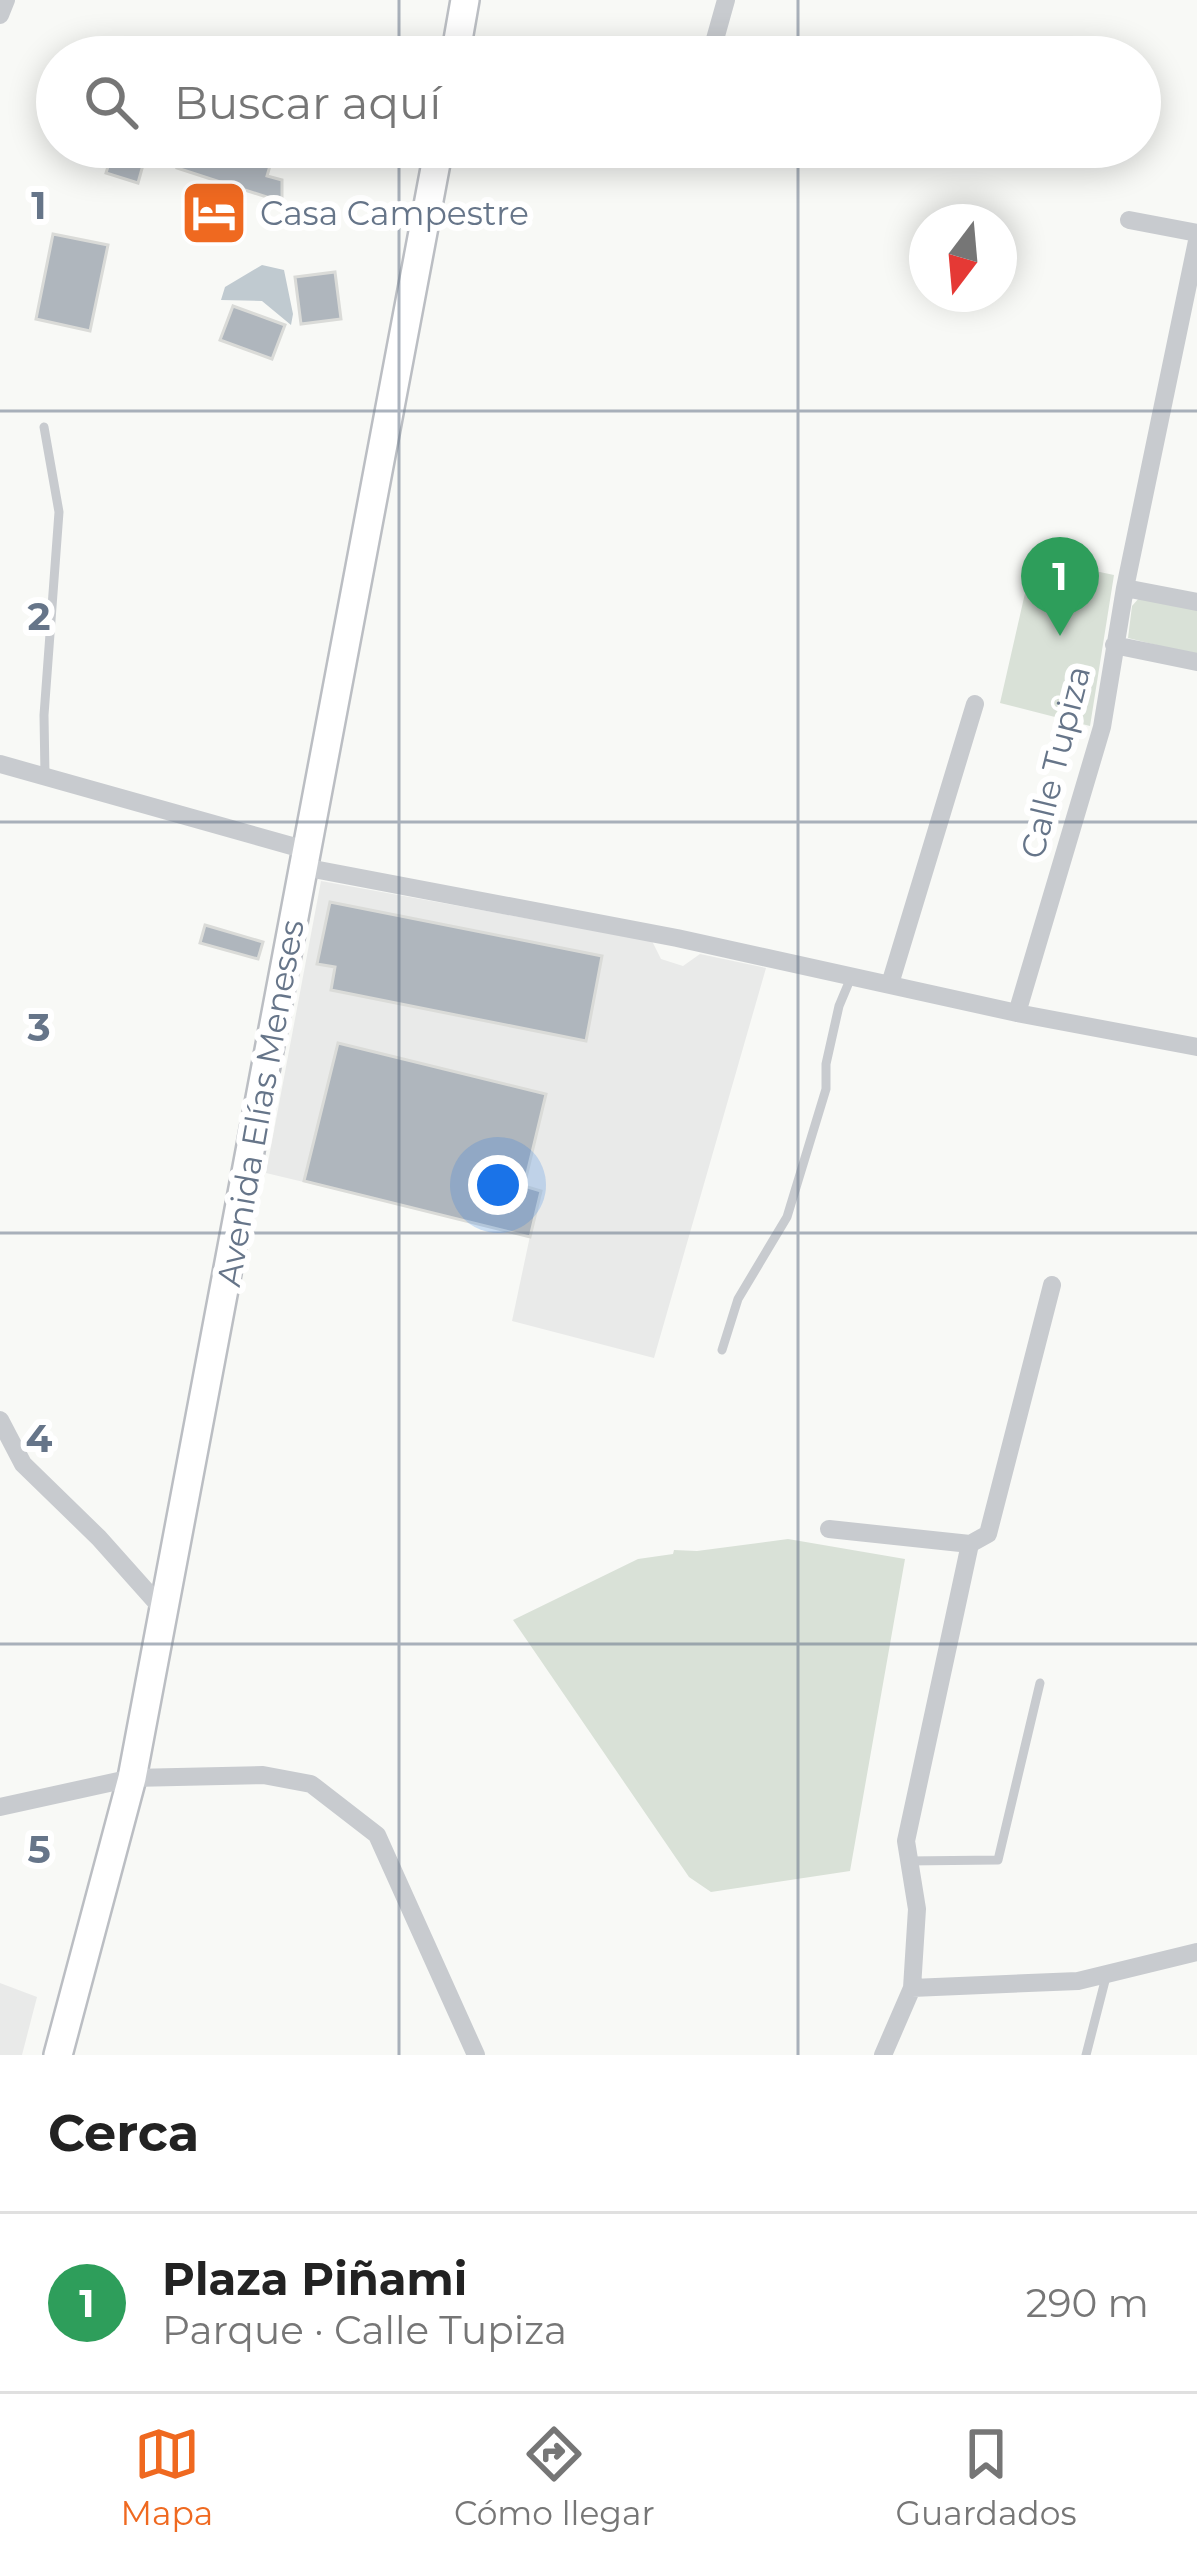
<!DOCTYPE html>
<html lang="es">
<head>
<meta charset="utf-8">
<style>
	:root { --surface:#fff; --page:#f2f2f2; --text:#222; --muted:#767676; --line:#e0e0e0; --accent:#ef6920 }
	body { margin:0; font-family:Montserrat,sans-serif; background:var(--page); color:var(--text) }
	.compass { position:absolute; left:909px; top:204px; width:108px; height:108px; border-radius:50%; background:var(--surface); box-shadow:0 6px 30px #0003; rotate:196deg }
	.you { position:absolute; left:498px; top:1185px; width:42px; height:42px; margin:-30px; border:9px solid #fff; border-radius:50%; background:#1a73e8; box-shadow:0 0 0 18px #1a73e833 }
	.badge { display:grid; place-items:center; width:78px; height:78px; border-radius:50%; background:var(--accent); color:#fff; font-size:39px; font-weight:700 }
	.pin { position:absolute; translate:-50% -99px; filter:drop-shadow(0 3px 6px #0008) }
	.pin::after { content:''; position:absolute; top:63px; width:42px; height:36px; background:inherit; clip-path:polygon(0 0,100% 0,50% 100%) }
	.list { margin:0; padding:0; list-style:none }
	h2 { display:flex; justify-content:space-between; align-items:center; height:156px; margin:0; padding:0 48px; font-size:51px }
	h2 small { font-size:39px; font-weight:400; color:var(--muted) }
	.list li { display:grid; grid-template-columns:78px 1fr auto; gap:36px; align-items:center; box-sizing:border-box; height:180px; padding:0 48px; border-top:3px solid var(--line) }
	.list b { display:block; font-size:45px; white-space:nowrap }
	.list p { margin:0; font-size:39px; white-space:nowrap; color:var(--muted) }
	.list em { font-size:39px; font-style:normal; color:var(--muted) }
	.icon { flex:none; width:66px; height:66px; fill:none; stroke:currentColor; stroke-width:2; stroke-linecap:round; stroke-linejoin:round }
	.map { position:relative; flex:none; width:1197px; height:2055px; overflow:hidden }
	.search { position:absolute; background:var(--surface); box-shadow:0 6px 30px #0003; left:36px; right:36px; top:36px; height:132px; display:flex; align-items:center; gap:30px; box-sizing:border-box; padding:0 42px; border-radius:66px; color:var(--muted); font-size:45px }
	.sheet { height:336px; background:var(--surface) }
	nav { display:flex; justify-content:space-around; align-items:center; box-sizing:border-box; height:168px; border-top:3px solid var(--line); background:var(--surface); font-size:33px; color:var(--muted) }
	nav a { display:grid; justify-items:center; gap:6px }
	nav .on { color:var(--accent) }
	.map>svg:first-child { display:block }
</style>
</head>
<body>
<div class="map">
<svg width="1197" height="2055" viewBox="0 0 1197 2055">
	<rect width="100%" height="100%" fill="#f8f9f6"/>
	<path fill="#e9eae9" d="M 321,881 L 652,941 L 661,959 L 683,966 L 700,954 L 766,968 L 654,1358 L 512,1321 L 530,1236 L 266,1173 Z
		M 0,1983 L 37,1997 L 22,2055 L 0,2055 Z"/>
	<path fill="#d9e1d7" d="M 1033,558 L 1114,575 L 1090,726 L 1000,703 Z
		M 1139,598 L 1197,610 L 1197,655 L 1128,638 L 1132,606 Z
		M 788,1539 L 905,1559 L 850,1871 L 711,1892 L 689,1877 L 513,1620 L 638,1559 L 673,1554 L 674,1550 L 697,1551 Z"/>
	<path fill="#c0cad0" d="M 262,265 L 284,270 L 293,314 L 291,325 L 262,301 L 221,300 L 225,287 Z"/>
	<path fill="#afb6bd" stroke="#dadbd8" stroke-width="3" d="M 114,147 L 148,147 L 138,183 L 106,173 Z
		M 184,147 L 237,147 L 272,159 L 267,176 L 282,180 L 282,202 L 177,168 Z
		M 53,234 L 108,245 L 90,331 L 36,319 Z
		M 335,272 L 341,319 L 301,324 L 295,277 Z
		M 233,306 L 285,325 L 272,359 L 220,340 Z
		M 330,902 L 602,956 L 586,1041 L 331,990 L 335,967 L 317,964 Z
		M 205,925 L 263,942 L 258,959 L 200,943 Z
		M 338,1043 L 546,1094 L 524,1186 L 541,1191 L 530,1237 L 304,1181 Z"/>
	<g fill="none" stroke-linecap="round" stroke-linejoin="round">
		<g stroke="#bbbec3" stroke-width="32">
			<path id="primary" d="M 455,57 L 465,0
				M 58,2055 L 132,1778 L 439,147"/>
		</g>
		<path stroke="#c8cbcf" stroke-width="9" d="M 44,427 L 59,512 L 44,715 L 45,776
			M 722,1350 L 738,1299 L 787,1217 L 826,1089 L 826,1064 L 839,1006 L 852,975
			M 907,1861 L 998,1860 L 1040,1683
			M 1086,2055 L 1106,1977"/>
		<path stroke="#c8cbcf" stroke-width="18" d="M 0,15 L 6,0
			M 710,57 L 726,0
			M 1129,220 L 1197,233
			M 1125,588 L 1197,602
			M 1114,645 L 1197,662
			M 0,764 L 306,850
			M 303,867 L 677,938 L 1017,1013 L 1197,1047
			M 890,984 L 975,704
			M 1017,1013 L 1102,727 L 1125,588 L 1197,241
			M 0,1420 L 23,1464 L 99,1538 L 165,1612
			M 829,1529 L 970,1544 L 988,1534 L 1052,1285
			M 0,1807 L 132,1778 L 263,1775 L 311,1784 L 377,1835 L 476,2055
			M 912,1988 L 917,1909 L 906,1841 L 970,1544
			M 883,2055 L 912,1988 L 1078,1981 L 1197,1952"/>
		<use href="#primary" stroke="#fff" stroke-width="27"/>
	</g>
	<path fill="none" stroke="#667589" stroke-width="3" stroke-opacity="0.55" d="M 399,0 L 399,57M 798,0 L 798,57M 399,147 L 399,2055M 798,147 L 798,2055M 0,411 L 1197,411M 0,822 L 1197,822M 0,1233 L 1197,1233M 0,1644 L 1197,1644"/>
	<defs>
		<g id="hotel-square" transform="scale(3.45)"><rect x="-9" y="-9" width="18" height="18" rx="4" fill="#ef6920" stroke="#fff"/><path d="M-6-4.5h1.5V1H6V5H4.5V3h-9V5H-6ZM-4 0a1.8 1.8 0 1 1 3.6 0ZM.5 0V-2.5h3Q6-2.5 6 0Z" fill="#fff"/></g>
	</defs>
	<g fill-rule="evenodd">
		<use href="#hotel-square" x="214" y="213"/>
	</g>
	<g text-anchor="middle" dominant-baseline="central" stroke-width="12" stroke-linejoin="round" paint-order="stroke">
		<g font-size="33" fill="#667589" stroke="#fff" text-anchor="start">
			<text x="260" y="213">Casa Campestre</text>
		</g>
		<g font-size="33" fill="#667589" stroke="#fff">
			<text transform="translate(1055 762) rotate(-76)">Calle Tupiza</text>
			<text transform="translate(260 1103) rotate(-80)">Avenida Elías Meneses</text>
		</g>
	</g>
	<g font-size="39" text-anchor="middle" font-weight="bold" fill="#667589" stroke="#fff" stroke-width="12" stroke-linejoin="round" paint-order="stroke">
		<text x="39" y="219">1</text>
		<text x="39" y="630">2</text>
		<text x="39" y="1041">3</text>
		<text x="39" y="1452">4</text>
		<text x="39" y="1863">5</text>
	</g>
</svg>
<svg class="compass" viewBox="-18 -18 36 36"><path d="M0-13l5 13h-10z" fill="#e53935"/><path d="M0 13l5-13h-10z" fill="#767676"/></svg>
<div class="you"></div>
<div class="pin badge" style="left:1060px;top:636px;background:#2e9e5b">1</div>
<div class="search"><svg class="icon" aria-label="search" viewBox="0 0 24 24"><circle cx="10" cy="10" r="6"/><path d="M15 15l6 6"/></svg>Buscar aquí</div>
</div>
<section class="sheet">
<h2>Cerca<small></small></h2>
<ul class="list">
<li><span class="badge" style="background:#2e9e5b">1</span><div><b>Plaza Piñami</b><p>Parque · Calle Tupiza</p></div><em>290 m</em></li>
</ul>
</section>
<nav>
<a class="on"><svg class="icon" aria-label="map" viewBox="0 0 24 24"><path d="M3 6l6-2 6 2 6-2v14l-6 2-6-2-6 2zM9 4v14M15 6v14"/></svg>Mapa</a>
<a><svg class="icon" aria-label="directions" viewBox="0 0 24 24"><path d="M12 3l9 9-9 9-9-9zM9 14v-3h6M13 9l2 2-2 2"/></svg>Cómo llegar</a>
<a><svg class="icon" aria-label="saved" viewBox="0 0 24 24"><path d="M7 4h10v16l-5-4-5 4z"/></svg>Guardados</a>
</nav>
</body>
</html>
